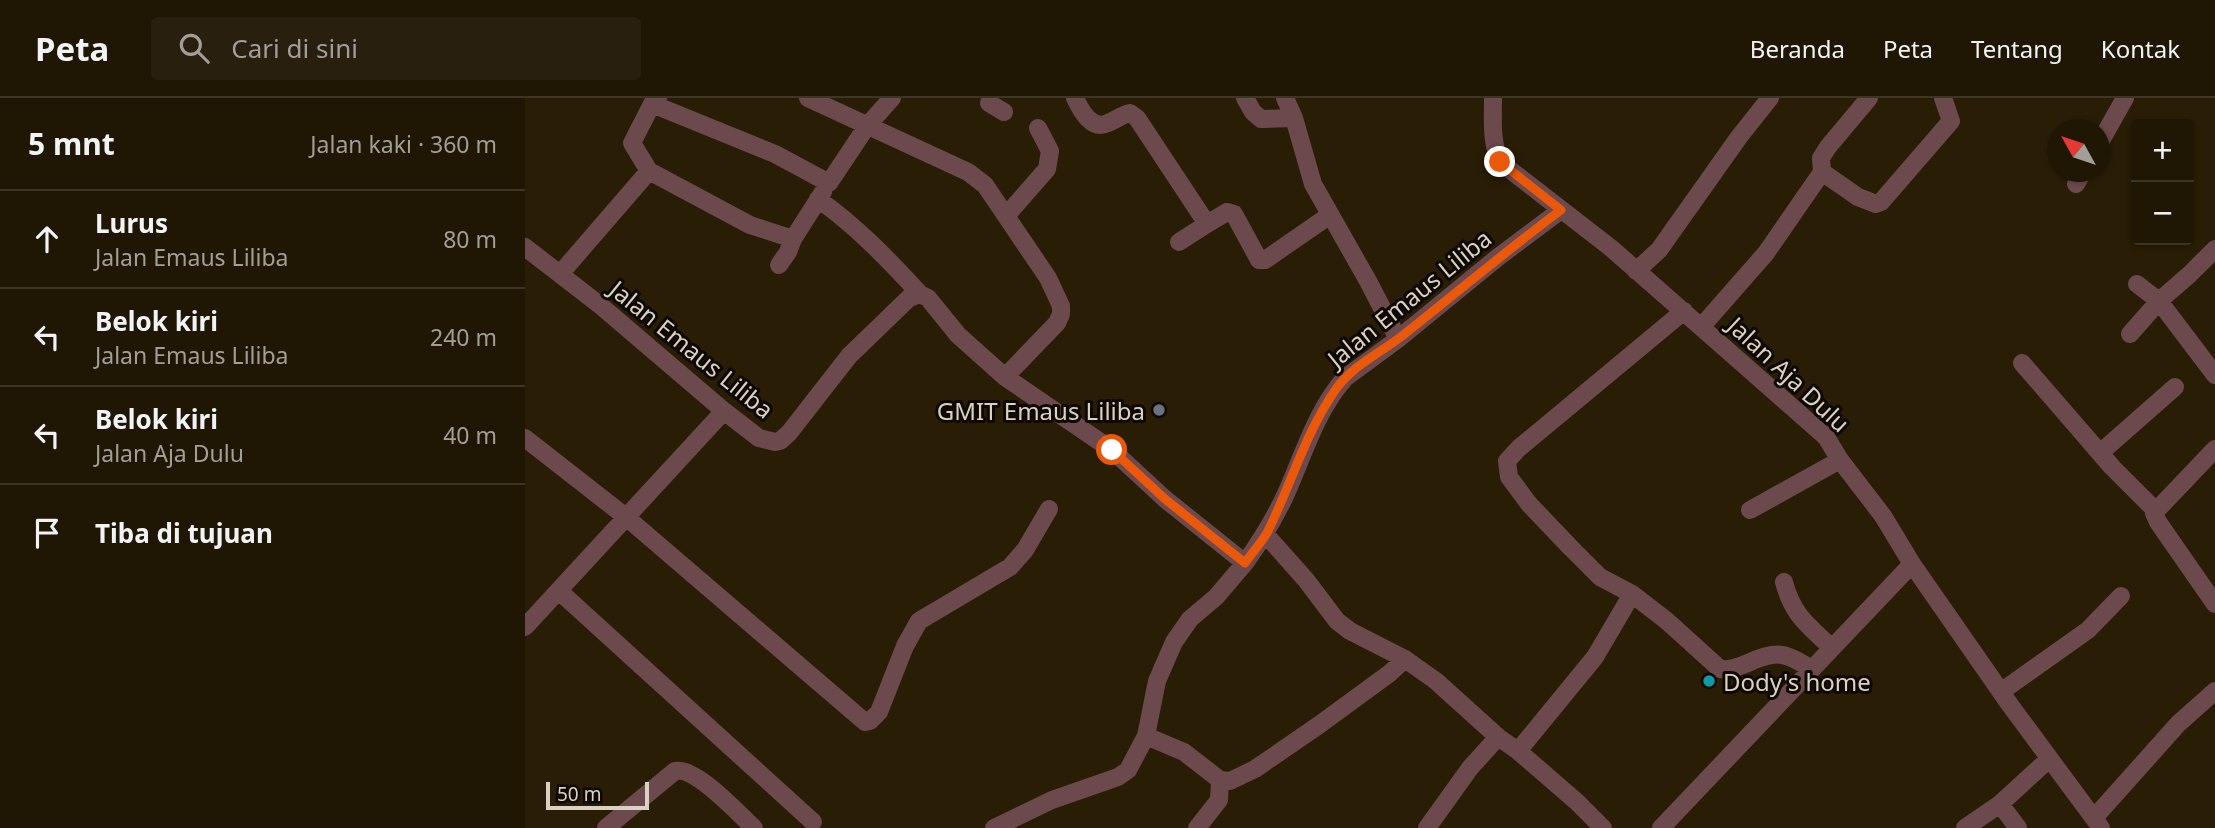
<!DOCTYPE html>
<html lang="id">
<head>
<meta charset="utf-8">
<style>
	:root { --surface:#201604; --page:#281f0e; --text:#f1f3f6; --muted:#a29f9a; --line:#3d3526 }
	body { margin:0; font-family:"Noto Sans",sans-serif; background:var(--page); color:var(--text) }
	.controls { position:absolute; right:21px; top:21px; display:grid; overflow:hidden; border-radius:7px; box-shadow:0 2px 5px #0004 }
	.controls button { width:63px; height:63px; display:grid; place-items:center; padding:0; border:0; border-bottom:2px solid var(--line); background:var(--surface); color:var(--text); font:35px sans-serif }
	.compass { position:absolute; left:1522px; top:21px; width:63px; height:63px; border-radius:50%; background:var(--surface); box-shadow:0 2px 5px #0004; rotate:310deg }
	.scale { position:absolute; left:21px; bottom:18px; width:103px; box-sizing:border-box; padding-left:7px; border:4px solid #dad1c3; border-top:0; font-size:19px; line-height:24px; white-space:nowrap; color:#dad1c3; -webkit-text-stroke:5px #0e0802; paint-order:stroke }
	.stop { position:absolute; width:21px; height:21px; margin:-16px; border:5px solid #ea580c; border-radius:50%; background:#fff }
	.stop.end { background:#ea580c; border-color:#fff; box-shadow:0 2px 7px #0008 }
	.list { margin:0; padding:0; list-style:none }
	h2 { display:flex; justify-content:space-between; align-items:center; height:91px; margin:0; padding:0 28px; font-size:30px }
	h2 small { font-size:23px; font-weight:400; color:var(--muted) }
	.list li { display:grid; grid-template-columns:46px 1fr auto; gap:21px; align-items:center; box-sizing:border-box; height:98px; padding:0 28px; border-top:2px solid var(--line) }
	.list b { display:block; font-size:26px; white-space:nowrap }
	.list p { margin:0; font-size:23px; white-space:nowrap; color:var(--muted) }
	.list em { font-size:23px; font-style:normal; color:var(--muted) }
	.icon { flex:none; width:38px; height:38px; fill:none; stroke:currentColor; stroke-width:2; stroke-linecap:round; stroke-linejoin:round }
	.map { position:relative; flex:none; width:1690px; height:730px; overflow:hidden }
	header { display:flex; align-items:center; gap:42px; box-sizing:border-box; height:98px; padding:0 35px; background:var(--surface); border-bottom:2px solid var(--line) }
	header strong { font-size:33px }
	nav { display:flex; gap:38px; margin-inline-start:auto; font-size:24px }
	.search { width:490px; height:63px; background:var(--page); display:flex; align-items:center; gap:18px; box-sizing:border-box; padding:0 24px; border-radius:7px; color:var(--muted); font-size:26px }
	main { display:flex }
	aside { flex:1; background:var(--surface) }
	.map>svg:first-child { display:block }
</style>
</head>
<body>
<header>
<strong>Peta</strong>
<div class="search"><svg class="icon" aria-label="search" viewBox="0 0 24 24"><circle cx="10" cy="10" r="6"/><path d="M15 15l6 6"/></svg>Cari di sini</div>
<nav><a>Beranda</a><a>Peta</a><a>Tentang</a><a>Kontak</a></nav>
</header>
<main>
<aside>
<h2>5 mnt<small>Jalan kaki · 360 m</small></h2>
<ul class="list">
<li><svg class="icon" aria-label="ahead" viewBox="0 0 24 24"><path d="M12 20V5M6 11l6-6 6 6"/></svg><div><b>Lurus</b><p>Jalan Emaus Liliba</p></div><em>80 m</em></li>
<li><svg class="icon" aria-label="left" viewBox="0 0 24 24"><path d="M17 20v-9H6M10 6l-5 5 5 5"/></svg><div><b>Belok kiri</b><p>Jalan Emaus Liliba</p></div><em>240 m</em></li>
<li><svg class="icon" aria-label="left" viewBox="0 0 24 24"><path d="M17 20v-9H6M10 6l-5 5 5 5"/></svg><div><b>Belok kiri</b><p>Jalan Aja Dulu</p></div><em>40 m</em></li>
<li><svg class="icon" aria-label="arrive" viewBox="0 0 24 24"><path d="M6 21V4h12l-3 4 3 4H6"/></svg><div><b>Tiba di tujuan</b></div></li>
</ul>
</aside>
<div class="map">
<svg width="1690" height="730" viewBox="0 0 1690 730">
	<rect width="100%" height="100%" fill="#2a1d05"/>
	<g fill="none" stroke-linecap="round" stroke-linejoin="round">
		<path stroke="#6c494d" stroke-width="18" d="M 283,0 L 443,74 L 460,87 L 523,180 L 536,208 L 536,216 L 532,225 L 480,279
			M 550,0 C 556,13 567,33 583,25 C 591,22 596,17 605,15 L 612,20 L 682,126 L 702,114 L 709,116 L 734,162 L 740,162 L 805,117
			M 720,0 L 728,14 L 736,21 L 769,20
			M 760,0 L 769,20 L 788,86 L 843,183 L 873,241
			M 968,0 C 968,22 966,44 975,64 L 1086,150 L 1301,339 L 1315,362 L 1358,418 L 1387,466 L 1485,607 L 1576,730
			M 464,5 L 479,14
			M 127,6 L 250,56 L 304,85 L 342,28 L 367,0
			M 1574,46 L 1600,0
			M 124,73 L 107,45 L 127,6 L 133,0
			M 1297,74 L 1333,99 L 1351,106 L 1356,104 L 1426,23 L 1418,0
			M 1551,86 L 1558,74
			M 293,101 C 331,128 363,161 395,196
			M 481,118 L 522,71 L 525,53 L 513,30
			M 654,144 L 682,126
			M 0,149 L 76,208 L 199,313 L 234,340 L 250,344 L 255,343 L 264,335 L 324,258 L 384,200 L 395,196 L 403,200 L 433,237 L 480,279 L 587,352 L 640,401 L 720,465 C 735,444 748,423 759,400 C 778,359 790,314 820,280 L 873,241 L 972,160 L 1036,112
			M 1690,151 L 1665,176 L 1634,203 L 1690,277
			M 254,167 L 263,154 L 268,141 L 298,94
			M 1111,173 L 1134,152 L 1214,39 L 1245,0
			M 35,176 L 124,73 L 225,127 L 268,141
			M 1177,228 L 1241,155 L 1297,74 L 1296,60 L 1303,49 L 1344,0
			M 1605,236 L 1634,203 L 1612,186
			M 1497,265 L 1587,369 L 1630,412
			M 0,340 L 101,419 L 340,624 L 345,623 L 354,614 L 380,548 L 394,523 L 485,469 L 500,452 L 524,411
			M 1690,351 L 1629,415 L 1633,424 L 1690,506
			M 1575,355 L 1650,289
			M 1225,412 L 1315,362
			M 741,437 L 781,482 L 812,523 L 825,533 L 880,561 L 911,583 L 973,639 L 993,653 L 1052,704 L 1078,730
			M 1259,484 C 1268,518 1283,527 1307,550
			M 34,493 L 288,724
			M 1107,496 L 1075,479 L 1046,450 L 1004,406 L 984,379 L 982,363 L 994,350 L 1159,213
			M 0,529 L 199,313
			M 1477,593 L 1563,532 L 1596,498
			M 621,638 L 659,654 L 695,682 L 705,683 L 730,671 L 794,627 L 865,575 L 880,561
			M 993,653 L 1070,559 L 1107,496 L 1142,523 L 1195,571 C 1206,572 1213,569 1223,565 C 1251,552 1261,554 1286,571
			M 1475,706 L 1493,730
			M 1569,720 L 1653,626 L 1690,593
			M 81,730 L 150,673 C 170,668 214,716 229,730
			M 469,730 L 527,702 L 593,679 L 603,672 L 621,638 L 632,583 L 649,544 L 665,521 L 691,499 L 720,465
			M 672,730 L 694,702 L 695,682
			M 902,730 L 945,670 L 973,639
			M 1136,730 L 1387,466
			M 1440,730 L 1475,706 L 1524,661"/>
	</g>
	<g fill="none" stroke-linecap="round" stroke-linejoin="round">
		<path stroke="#ea580c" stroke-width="9" d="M 587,352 L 640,401 L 720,465 C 727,455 736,445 742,435 C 766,387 780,335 811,291 C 827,268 855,255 877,238 C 930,196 981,153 1036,112 L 975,64"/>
	</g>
	<circle fill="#6b7280" stroke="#0e0802" stroke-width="2.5" cx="634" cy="312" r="7"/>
	<circle fill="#0f9aa8" stroke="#0e0802" stroke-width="2.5" cx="1184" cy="583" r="7"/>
	<g text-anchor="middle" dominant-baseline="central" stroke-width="6" stroke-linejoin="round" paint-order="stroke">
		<g font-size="24" fill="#dad1c3" stroke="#0e0802">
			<text transform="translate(884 200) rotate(-39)">Jalan Emaus Liliba</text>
			<text transform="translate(167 251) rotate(39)">Jalan Emaus Liliba</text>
			<text transform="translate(1264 276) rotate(43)">Jalan Aja Dulu</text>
		</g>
		<g font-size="24" fill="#dad1c3" stroke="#0e0802" text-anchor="end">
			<text x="620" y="312">GMIT Emaus Liliba</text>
			<text x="1198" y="583" text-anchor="start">Dody's home</text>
		</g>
	</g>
</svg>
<div class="controls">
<button>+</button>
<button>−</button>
</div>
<svg class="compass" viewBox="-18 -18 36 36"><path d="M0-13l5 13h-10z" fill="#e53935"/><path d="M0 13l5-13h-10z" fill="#a29f9a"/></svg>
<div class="scale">50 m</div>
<div class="stop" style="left:587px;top:352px"></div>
<div class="stop end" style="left:975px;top:64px"></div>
</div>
</main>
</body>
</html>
